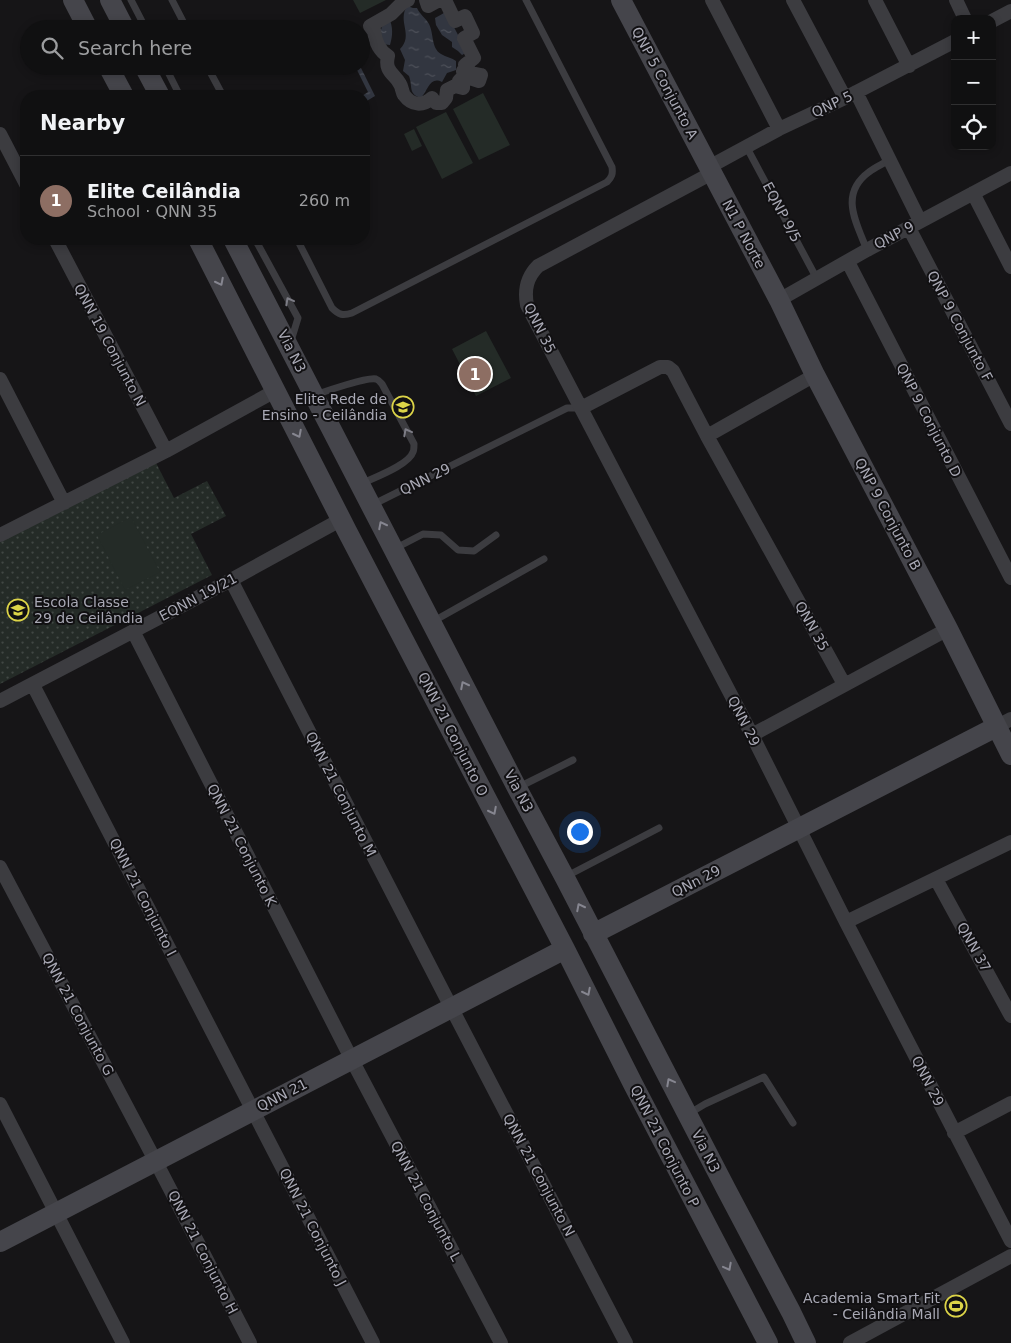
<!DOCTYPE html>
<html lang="en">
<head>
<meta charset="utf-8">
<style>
	:root { --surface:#101011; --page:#19191a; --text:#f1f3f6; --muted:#9c9d9f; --line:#303031; --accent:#dcd448 }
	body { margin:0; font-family:"DejaVu Sans",sans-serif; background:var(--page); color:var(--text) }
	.controls { position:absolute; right:15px; top:15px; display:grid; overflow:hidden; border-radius:10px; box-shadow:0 2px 8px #0003 }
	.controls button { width:45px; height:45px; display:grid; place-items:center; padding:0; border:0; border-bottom:1px solid var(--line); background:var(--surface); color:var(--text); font:25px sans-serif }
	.you { position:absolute; left:579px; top:831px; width:18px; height:18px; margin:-12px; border:4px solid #fff; border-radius:50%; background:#1a73e8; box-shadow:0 0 0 8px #1a73e833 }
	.badge { display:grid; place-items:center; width:32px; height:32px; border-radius:50%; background:var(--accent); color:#fff; font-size:16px; font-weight:700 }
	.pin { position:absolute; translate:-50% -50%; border:2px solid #fff; box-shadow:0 1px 5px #0006 }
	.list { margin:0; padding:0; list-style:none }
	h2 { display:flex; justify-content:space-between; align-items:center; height:65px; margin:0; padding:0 20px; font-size:21px }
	h2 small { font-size:16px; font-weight:400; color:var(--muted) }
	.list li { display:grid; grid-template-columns:32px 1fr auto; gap:15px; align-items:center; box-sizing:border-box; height:90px; padding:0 20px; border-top:1px solid var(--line) }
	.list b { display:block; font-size:19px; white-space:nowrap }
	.list p { margin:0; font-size:16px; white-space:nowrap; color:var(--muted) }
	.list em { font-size:16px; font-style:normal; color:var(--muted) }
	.icon { flex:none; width:28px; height:28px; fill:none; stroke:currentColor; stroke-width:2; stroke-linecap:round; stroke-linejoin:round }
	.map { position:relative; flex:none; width:1011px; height:1343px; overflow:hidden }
	.search { position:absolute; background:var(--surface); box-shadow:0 2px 8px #0003; left:20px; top:20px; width:350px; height:55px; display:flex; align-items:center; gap:12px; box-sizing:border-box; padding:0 18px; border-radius:28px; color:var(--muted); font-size:19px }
	.panel { position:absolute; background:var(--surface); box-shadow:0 2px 8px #0003; left:20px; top:90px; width:350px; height:155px; border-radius:20px }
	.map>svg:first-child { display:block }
</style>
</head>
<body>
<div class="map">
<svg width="1011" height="1343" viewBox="0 0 1011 1343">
	<defs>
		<pattern id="park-dots" width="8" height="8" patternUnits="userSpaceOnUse" patternTransform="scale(1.25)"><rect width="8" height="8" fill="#242b27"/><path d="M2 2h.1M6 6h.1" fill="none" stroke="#414744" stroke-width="1.8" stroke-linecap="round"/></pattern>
		<pattern id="water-ripples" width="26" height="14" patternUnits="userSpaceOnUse" patternTransform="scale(1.25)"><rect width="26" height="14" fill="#323640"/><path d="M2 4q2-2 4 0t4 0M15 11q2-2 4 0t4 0" fill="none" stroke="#4d5059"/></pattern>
	</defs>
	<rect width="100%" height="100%" fill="#161517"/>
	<path fill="url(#park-dots)" d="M 155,461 L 174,498 L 207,481 L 226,516 L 191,534 L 212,575 L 0,684 L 0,541 Z"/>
	<path fill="#242b27" d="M 353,0 L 386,0 L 360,13 Z
		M 483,93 L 510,145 L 479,160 L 453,109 Z
		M 446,112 L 473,163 L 442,179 L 416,127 Z
		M 414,129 L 422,146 L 412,151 L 404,134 Z
		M 486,331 L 511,378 L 476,396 L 452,349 Z
		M 131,517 L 160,572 L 125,590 L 97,535 Z"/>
	<path fill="url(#water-ripples)" d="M 407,6 L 413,8 L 417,8 C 420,15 426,18 429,24 C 434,34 431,48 441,54 C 446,57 452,58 456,61 L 456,70 L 447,73 L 442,82 C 430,76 428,90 421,98 C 408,94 413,87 409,76 L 403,71 L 405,60 L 400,49 C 414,35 397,22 407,6 Z
		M 446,12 L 467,52 L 462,55 L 458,51 L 452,47 L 452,42 L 442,35 L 436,25 L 435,18 Z
		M 389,18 C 393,27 393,35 390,45 L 382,44 C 379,30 380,29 389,18 Z
		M 349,66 L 360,66 L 375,96 L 365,102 L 364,96 L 362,96 L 368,92 L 357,70 L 350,73 L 347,67 Z"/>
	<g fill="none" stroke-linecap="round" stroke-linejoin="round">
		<path stroke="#3c3c40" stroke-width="7" d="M 131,0 L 146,29
			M 172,0 L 187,29
			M 165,66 L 180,96
			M 207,66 L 223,96
			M 746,146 L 817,279
			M 255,239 L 298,318 L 291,341
			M 297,239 L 332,308 C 339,315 343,316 352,313 L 607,182 C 612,177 613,174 612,167 L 526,0
			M 867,250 C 856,222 839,194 869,172 C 875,167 883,164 889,160
			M 315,395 C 326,391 367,377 376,379 C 379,380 380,382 382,384 L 414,444 C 414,445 414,451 413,452 C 409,465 373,478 361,484
			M 372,505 L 567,408 L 581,408
			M 396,548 L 423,534 L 441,535 L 458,550 L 474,551 L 496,535
			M 432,622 L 544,559
			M 519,787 L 573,760
			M 565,877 L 659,828
			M 690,1113 L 705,1104 L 764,1077 L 793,1123"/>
		<path stroke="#3c3c40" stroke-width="14" d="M 408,0 L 402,3 L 391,14 L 370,26 L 373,30 L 374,30 C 375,41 378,50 388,56 C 384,72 395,74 400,84 C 402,87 402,92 404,95 C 412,106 423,106 432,98 L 436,103 L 442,103 L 446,98 L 447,90 L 455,86 L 463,88 L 463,85 L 461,84 L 459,81 L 461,79 L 464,78 L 463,71 L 470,78 L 479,81 L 481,75 L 471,73 L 465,65 L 474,58 L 464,38 L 473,33 L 465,16 L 455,21 L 445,0
			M 426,0 L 428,6 L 439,0
			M 712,0 L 779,129
			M 793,0 L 845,98
			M 875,0 L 909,66
			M 956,0 L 965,19
			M 992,21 L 1011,11
			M 856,92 L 920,221
			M 0,134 L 26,184
			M 709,167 L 779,129 L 845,98 L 955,41
			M 712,173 L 538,266 C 527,277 524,289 527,305 L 752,735 L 846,922 L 1011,1241
			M 973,193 L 1011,267
			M 909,228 L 1011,424
			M 55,239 L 166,451
			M 848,262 L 1011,578
			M 779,300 L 867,250 L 1011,173
			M 0,379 L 64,503
			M 581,408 L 660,367 L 668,367 L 673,371 L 707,436 L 844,684
			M 707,436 L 815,375
			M 0,535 L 166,451 L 275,391
			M 231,580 L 451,1007 L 626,1343
			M 133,631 L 352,1060 L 501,1343
			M 33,685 L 373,1343
			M 0,701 L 231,580 L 342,519
			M 996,727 L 1011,719
			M 752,735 L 948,629
			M 0,867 L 156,1162 L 250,1343
			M 936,879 L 1011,1016
			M 846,922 L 1011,842
			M 0,1104 L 123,1343
			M 954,1133 L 1011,1103
			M 850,1343 L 1011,1256"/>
		<path stroke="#45454b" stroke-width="20" d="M 73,0 L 88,29
			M 110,0 L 125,29
			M 621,0 L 779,300 L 815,375 L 948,629 L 1011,755
			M 108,66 L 124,96
			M 144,66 L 160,96
			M 198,239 L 347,531 L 565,949 L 633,1084 L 768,1343
			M 233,239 L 517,788 L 565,878 L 726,1189 L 791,1312 L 806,1343
			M 593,934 L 996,727
			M 0,1242 L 565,949"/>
	</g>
	<defs><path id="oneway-chevron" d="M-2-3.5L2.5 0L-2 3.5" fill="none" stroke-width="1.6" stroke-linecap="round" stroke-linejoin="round" transform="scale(1.25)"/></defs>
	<g stroke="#868690">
		<use href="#oneway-chevron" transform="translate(220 282) rotate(63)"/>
		<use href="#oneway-chevron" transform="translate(298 434) rotate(63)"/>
		<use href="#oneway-chevron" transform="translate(382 525) rotate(-117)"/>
		<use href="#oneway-chevron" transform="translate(464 685) rotate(-117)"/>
		<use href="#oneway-chevron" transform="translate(493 811) rotate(63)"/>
		<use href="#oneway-chevron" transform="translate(580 907) rotate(-117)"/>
		<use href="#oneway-chevron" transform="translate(587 992) rotate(63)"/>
		<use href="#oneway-chevron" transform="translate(670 1082) rotate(-118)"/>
		<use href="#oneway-chevron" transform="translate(728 1267) rotate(62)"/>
	</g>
	<g stroke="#7d7d86">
		<use href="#oneway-chevron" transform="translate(289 301) rotate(-118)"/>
		<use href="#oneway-chevron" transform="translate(407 432) rotate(-118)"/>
	</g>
	<defs>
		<g id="school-ring" transform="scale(1.125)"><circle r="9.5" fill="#111012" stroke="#dcd448" stroke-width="1.5"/><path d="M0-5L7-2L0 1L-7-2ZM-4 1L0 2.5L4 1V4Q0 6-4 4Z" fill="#dcd448"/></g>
		<g id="stadium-ring" transform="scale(1.125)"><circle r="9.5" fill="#111012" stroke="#dcd448" stroke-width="1.5"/><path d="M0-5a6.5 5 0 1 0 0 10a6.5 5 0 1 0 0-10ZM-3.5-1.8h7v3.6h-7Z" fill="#dcd448"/></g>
	</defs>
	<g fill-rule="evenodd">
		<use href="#school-ring" x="403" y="407"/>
		<use href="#school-ring" x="18" y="610"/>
		<use href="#stadium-ring" x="956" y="1306"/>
	</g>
	<g text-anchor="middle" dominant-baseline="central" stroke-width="4" stroke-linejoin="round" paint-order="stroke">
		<g font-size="14" fill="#a9a9b5" stroke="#111012">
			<text transform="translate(665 83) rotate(62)">QNP 5 Conjunto A</text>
			<text transform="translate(832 104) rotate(-25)">QNP 5</text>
			<text transform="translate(782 212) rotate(62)">EQNP 9/5</text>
			<text transform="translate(744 234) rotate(62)">N1 P Norte</text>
			<text transform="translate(894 235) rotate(-28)">QNP 9</text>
			<text transform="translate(960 326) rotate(62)">QNP 9 Conjunto F</text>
			<text transform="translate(540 328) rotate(64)">QNN 35</text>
			<text transform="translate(110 345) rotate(62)">QNN 19 Conjunto N</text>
			<text transform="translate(292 351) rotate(63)">Via N3</text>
			<text transform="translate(929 420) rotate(63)">QNP 9 Conjunto D</text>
			<text transform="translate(425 479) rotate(-26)">QNN 29</text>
			<text transform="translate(888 514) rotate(62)">QNP 9 Conjunto B</text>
			<text transform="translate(198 597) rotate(-28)">EQNN 19/21</text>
			<text transform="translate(812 626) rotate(61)">QNN 35</text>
			<text transform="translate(744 721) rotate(63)">QNN 29</text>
			<text transform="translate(453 734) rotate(63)">QNN 21 Conjunto O</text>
			<text transform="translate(519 791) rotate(62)">Via N3</text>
			<text transform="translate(341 794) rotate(63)">QNN 21 Conjunto M</text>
			<text transform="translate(242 845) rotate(63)">QNN 21 Conjunto K</text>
			<text transform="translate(696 881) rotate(-27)">QNn 29</text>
			<text transform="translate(143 897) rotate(63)">QNN 21 Conjunto I</text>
			<text transform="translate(974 947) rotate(61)">QNN 37</text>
			<text transform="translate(78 1014) rotate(62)">QNN 21 Conjunto G</text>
			<text transform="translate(928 1081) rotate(63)">QNN 29</text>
			<text transform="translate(282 1095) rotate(-27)">QNN 21</text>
			<text transform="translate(665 1146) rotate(63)">QNN 21 Conjunto P</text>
			<text transform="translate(706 1151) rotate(63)">Via N3</text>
			<text transform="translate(539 1175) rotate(62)">QNN 21 Conjunto N</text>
			<text transform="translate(426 1201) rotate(62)">QNN 21 Conjunto L</text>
			<text transform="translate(313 1227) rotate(63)">QNN 21 Conjunto J</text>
			<text transform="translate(203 1252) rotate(63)">QNN 21 Conjunto H</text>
		</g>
		<g font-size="14" fill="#a9a9b5" stroke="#111012" text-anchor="end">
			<text x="387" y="399">Elite Rede de<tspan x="387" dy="16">Ensino - Ceilândia</tspan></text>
			<text x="34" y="602" text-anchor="start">Escola Classe<tspan x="34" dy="16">29 de Ceilândia</tspan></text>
			<text x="940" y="1298">Academia Smart Fit<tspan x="940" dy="16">- Ceilândia Mall</tspan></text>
		</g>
	</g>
</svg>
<div class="controls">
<button>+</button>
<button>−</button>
<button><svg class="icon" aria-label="locate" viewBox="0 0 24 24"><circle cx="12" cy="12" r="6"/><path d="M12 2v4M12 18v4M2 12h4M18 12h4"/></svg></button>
</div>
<div class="you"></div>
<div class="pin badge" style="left:475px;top:374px;background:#8d6e63">1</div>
<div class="search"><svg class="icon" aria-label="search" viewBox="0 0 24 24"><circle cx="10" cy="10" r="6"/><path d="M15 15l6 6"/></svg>Search here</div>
<section class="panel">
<h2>Nearby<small></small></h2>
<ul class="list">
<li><span class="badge" style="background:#8d6e63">1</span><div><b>Elite Ceilândia</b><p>School · QNN 35</p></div><em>260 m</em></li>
</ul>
</section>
</div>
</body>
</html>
